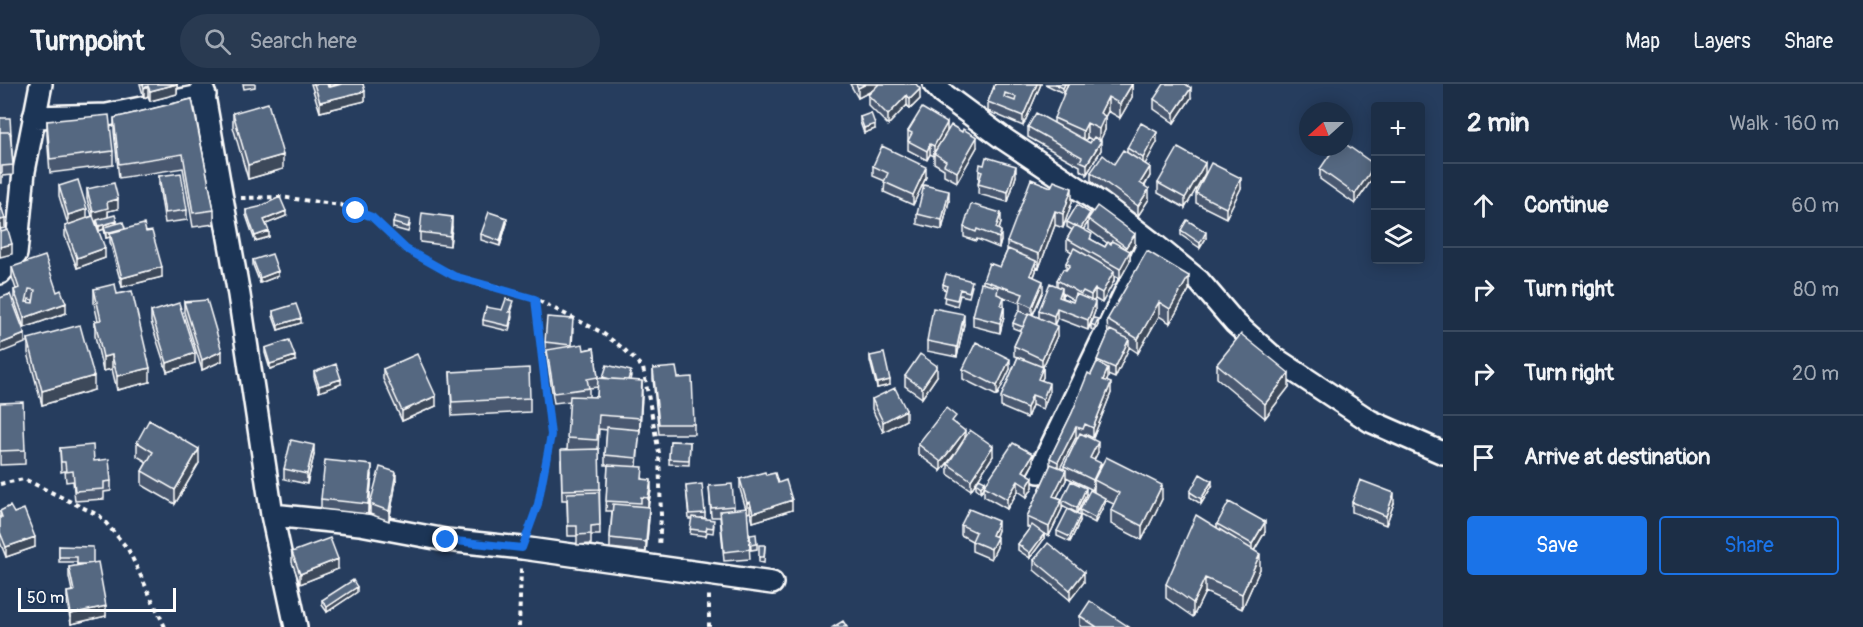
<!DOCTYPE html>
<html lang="en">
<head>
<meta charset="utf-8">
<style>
	:root { --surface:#1c2e46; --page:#293a51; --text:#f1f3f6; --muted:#a0a8b3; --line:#3a4a5f; --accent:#1a73e8 }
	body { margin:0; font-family:Pangolin,sans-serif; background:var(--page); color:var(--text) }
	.controls { position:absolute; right:18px; top:18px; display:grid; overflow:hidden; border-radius:6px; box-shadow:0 3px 15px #0003 }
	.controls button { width:54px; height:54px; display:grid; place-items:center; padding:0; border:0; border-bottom:2px solid var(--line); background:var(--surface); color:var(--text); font:30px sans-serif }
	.compass { position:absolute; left:1299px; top:18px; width:54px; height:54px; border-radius:50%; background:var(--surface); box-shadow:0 3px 15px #0003; rotate:249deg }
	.scale { position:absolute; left:18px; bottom:15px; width:158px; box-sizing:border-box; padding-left:6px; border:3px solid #fff; border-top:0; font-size:16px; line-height:21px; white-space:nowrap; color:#fff; -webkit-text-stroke:4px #1d3557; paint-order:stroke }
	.stop { position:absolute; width:18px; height:18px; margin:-14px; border:4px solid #1a73e8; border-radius:50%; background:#fff }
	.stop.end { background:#1a73e8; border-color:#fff; box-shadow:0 2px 6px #0008 }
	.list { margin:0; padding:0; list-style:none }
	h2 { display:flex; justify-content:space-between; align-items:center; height:78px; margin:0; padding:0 24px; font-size:26px }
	h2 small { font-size:20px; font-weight:400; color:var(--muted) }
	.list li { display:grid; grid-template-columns:39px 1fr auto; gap:18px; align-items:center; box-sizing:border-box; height:84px; padding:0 24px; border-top:2px solid var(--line) }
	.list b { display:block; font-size:22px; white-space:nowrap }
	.list em { font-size:20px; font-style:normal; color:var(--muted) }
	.actions { display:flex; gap:12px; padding:18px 24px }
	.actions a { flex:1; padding:14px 0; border:2px solid var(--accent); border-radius:6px; text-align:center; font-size:21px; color:var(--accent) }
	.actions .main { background:var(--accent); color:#fff }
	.icon { flex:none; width:33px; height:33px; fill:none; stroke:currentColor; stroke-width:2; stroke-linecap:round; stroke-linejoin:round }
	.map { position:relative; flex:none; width:1443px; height:543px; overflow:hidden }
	header { display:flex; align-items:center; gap:36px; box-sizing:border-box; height:84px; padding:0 30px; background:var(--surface); border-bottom:2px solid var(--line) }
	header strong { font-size:28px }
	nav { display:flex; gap:33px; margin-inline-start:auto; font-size:21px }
	.search { width:420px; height:54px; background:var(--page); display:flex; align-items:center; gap:15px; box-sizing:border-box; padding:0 21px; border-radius:33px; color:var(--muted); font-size:22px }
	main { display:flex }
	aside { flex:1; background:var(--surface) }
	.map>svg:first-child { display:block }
</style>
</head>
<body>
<header>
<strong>Turnpoint</strong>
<div class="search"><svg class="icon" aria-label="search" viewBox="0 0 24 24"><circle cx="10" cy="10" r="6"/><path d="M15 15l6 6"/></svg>Search here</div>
<nav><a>Map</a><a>Layers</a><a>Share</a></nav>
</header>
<main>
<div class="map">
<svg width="1443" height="543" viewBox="0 0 1443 543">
	<rect width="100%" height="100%" fill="#263d5e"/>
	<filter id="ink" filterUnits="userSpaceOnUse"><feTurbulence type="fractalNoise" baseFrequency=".0167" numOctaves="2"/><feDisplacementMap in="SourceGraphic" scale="12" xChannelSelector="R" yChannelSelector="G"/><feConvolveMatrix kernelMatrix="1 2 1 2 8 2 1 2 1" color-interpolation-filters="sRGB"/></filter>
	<g filter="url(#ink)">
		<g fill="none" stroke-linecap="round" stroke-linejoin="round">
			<g stroke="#fff" stroke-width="26">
				<path id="street" d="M 202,0 L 239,211 L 272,431 L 296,543
					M 934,0 L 943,10 L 1004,55 L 1106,123 L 1150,157 L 1199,197 L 1235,239 L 1273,273 L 1370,337 L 1443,369
					M 34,33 L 107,31 L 205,11
					M 0,189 L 16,170 L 24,87 L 41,0
					M 1039,388 L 1150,157
					M 272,431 L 360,440 L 446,456 L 522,464 L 772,499"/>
			</g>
			<path stroke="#fff" stroke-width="4" stroke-dasharray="4.5 4.5" stroke-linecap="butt" d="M 241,114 L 280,113 L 341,121 L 372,133 L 406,165 L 454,192 L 535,215 L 601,248 L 624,265 L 643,284 L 659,369 L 661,432 L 659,463
				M 0,400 L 24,395 L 100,432 L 128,465 L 165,543
				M 529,445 L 538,420 L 551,351 L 535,216
				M 519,543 L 521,484
				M 709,543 L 709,509"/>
			<use href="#street" stroke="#1d3557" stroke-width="21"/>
		</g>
		<path fill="#49596f" stroke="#fff" stroke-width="1.5" fill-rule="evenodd" d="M 140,0 L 177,0 L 177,10 L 150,17 L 148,12 L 144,14 Z
			M 243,0 L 255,0 L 255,3 L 244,5 Z
			M 311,0 L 327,0 L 328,3 L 328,0 L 363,0 L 365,17 L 320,28 Z
			M 850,0 L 916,0 L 920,15 L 910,25 L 907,21 L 888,41 L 868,21 L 868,11 L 873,6 L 858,14 Z
			M 995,0 L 1041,0 L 1023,42 L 988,27 L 988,18 Z
			M 1045,0 L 1068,0 L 1063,9 Z
			M 1132,0 L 1132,13 L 1120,34 L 1108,27 L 1105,33 L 1105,46 L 1100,56 L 1101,66 L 1087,90 L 1080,86 L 1080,82 L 1028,53 L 1028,43 L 1054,39 L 1054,34 ZM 1087,53 L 1092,56 L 1090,59 L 1085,57 Z
			M 1191,14 L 1174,39 L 1154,25 L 1154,15 Z
			M 192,15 L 214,126 L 214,140 L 193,143 L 183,84 L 119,94 L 114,48 L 114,34 Z
			M 233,29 L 283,85 L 248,95 L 233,43 Z
			M 860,33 L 875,45 L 864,49 L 860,38 Z
			M 0,34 L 11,50 L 11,55 L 13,81 L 13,91 L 2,92 L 2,99 L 0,99 Z
			M 47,37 L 113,67 L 113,81 L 50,89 L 47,51 Z
			M 947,46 L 977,63 L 957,98 L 944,91 L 944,85 L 934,79 L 934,72 L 930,70 L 927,76 L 908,66 L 908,47 Z
			M 1157,58 L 1145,80 L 1150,92 L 1145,102 L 1149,115 L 1138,132 L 1091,97 L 1091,88 L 1114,80 L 1127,69 L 1127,64 Z
			M 873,82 L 926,93 L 913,121 L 884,108 L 885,97 L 873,92 Z
			M 1320,85 L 1375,91 L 1355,120 L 1320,95 Z
			M 979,87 L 1016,92 L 1008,118 L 978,110 Z
			M 1205,89 L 1185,124 L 1158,109 L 1158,99 Z
			M 159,92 L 187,126 L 187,136 L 165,139 L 159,102 Z
			M 59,102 L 87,134 L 92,132 L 87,115 L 87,105 L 118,125 L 108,127 L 108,133 L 117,140 L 125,145 L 146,148 L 162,193 L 122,203 L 110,158 L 110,153 L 106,154 L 104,145 L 99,147 L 97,141 L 97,137 L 95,137 L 105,174 L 77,184 L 65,152 L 65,142 L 68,141 L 59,112 Z
			M 1051,103 L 1072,118 L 1063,144 L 1055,141 L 1039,184 L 1036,183 L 1036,187 L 1034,193 L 1043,207 L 1033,231 L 1039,234 L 1039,226 L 1057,202 L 1057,196 L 1066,186 L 1066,179 L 1072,168 L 1067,165 L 1067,155 L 1072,146 L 1067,143 L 1067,138 L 1090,132 L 1135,160 L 1130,167 L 1130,177 L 1120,195 L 1114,192 L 1114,197 L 1102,219 L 1095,215 L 1093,217 L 1095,227 L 1088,246 L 1057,234 L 1054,241 L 1057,252 L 1043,283 L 1043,293 L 1042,296 L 1049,309 L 1043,325 L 1032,321 L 1027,334 L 1001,323 L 1001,313 L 1018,273 L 1014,272 L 1014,262 L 1021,247 L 1013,244 L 1013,239 L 1020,227 L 1020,219 L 1004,213 L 1004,232 L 1000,249 L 973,242 L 973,232 L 983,200 L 983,196 L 1000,183 L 1007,167 L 1007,158 ZM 1088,138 L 1088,145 L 1107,159 L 1105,163 L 1092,156 L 1083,145 ZM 1062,209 L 1074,216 L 1073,218 L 1062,214 Z
			M 1241,104 L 1226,134 L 1196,119 L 1196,109 Z
			M 949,117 L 942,146 L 917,140 L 917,130 Z
			M 246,126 L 286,132 L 266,140 L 269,153 L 255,157 L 246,131 Z
			M 393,139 L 410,141 L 408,148 L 393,144 Z
			M 507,139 L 500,162 L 481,156 L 481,150 Z
			M 1001,139 L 999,146 L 1001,157 L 999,164 L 977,155 L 976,157 L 964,153 L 964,143 Z
			M 452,143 L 450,162 L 420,158 L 420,148 Z
			M 1181,146 L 1206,154 L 1200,164 L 1181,151 Z
			M 253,176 L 278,192 L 260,199 L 253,181 Z
			M 12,183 L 57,208 L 66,229 L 24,244 L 14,215 L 14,206 L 16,205 L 12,193 ZM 29,215 L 33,216 L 33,219 L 28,219 Z
			M 943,200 L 972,202 L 969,213 L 960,211 L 957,222 L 944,218 L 946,206 L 943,205 Z
			M 94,205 L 117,210 L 150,298 L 117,306 L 112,285 L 103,287 L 95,252 L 95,237 L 98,237 L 94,219 Z
			M 1189,206 L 1170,239 L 1159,232 L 1138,269 L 1129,263 L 1115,294 L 1108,291 L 1107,297 L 1111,309 L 1093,354 L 1085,350 L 1084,351 L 1098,368 L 1094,376 L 1101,384 L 1162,415 L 1142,456 L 1111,440 L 1111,426 L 1114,420 L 1105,416 L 1105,419 L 1095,439 L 1080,431 L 1080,426 L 1094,409 L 1094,402 L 1093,406 L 1066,393 L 1066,396 L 1057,413 L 1062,415 L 1086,410 L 1077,429 L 1062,421 L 1062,425 L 1049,452 L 1044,450 L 1044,455 L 1030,474 L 1018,466 L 1018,460 L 1030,444 L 1027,443 L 1027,433 L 1050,382 L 1050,374 L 1097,278 L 1097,276 L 1108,251 L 1107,236 ZM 1076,353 L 1078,353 L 1064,382 L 1064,385 L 1060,384 Z
			M 184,218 L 222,277 L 202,286 L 184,228 Z
			M 513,222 L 511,228 L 512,233 L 509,247 L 483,241 L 483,236 L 502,226 Z
			M 273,227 L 301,239 L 278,246 L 273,232 Z
			M 151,228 L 195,279 L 167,288 L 151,238 Z
			M 964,240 L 957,273 L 927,267 L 927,257 Z
			M 1091,240 L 1098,241 L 1095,247 L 1091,245 Z
			M 573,245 L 572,262 L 584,266 L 594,264 L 598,294 L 603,295 L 603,293 L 631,292 L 630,296 L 642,311 L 637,383 L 643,395 L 651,406 L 648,423 L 649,433 L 646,468 L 610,464 L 610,454 L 612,427 L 606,427 L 608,381 L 605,381 L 605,371 L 607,346 L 599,345 L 598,365 L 599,365 L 600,451 L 591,451 L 591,460 L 577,461 L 577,452 L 568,452 L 567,416 L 562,416 L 561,376 L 567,366 L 570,317 L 554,319 L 547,276 L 547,268 L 545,268 L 545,258 ZM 598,303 L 597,313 L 589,313 L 589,304 Z
			M 28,255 L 94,306 L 42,321 L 28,269 Z
			M 265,264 L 295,277 L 270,285 L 265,269 Z
			M 870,272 L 890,301 L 877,304 L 870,277 Z
			M 1217,280 L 1289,303 L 1265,334 L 1217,294 Z
			M 383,285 L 436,322 L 402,337 L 383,295 Z
			M 653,285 L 694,340 L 694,350 L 659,350 L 653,295 Z
			M 963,285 L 1010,285 L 997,312 L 963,295 Z
			M 314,288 L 341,300 L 319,308 L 314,293 Z
			M 450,288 L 530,314 L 530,328 L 452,332 Z
			M 905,292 L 937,292 L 922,314 L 905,302 Z
			M 872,315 L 906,336 L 883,348 L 872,325 Z
			M 0,319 L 25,366 L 25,380 L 0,381 Z
			M 956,340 L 965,355 L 993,372 L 971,406 L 948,390 L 948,380 L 958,366 L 941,387 L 918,370 L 918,360 Z
			M 670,357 L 690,358 L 689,381 L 669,380 Z
			M 137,358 L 199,379 L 175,420 L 142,401 L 142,387 L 147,378 L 137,372 Z
			M 60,364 L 94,377 L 111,397 L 111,407 L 104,408 L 104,415 L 75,417 L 73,397 L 66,398 L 65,387 L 61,388 Z
			M 314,371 L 307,400 L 284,395 L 284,385 Z
			M 1033,380 L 1028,390 L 1033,403 L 1027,413 L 1018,407 L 1007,425 L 984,412 L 984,402 Z
			M 372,391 L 368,430 L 321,425 L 321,415 Z
			M 766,391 L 778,399 L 792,426 L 753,438 L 750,428 L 747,429 L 750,475 L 724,477 L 720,433 L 711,433 L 709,402 L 734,422 L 734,426 L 746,425 L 740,405 L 740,395 Z
			M 985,397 L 981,408 L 976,404 L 976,399 Z
			M 396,398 L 389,437 L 370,430 L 370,420 Z
			M 686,402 L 705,429 L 705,434 L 702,434 L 714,441 L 713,449 L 707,448 L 706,452 L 690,450 L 692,435 L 689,435 Z
			M 1212,402 L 1201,420 L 1190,413 L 1190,408 Z
			M 1352,418 L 1394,419 L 1386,441 L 1352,428 Z
			M 0,427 L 14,429 L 35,463 L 6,473 L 0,458 Z
			M 1080,437 L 1070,458 L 1057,452 L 1057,447 Z
			M 1217,440 L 1265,448 L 1254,467 L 1260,485 L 1242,525 L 1205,508 L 1193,533 L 1166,514 L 1166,500 L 1217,444 Z
			M 961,441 L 998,446 L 996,453 L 997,463 L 991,475 L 972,467 L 972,457 L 961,451 Z
			M 750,451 L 757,460 L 757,465 L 751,466 Z
			M 765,461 L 764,479 L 759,478 L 759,473 Z
			M 59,462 L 93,479 L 106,532 L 71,540 L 67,518 L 67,508 L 72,507 L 69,493 L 69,483 L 77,482 L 77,478 L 59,478 Z
			M 292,468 L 338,485 L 300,500 L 292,478 Z
			M 1034,476 L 1084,498 L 1070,516 L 1034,486 Z
			M 357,508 L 327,528 L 322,521 L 322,516 Z
			M 1080,532 L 1129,543 L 1082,543 L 1080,542 Z"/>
		<path fill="#3c485a" stroke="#fff" stroke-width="1.5" d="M 177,0 L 177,10 L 150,17 L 150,7 Z
			M 866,0 L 885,0 L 858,14 L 858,4 Z
			M 1037,0 L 1041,0 L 1023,42 L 1023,32 Z
			M 1065,0 L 1068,0 L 1063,9 L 1063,4 Z
			M 1132,0 L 1132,13 L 1120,34 L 1120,20 Z
			M 148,2 L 148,12 L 144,14 L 144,4 Z
			M 1191,4 L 1191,14 L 1174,39 L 1174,29 Z
			M 920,5 L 920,15 L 910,25 L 910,15 Z
			M 365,7 L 365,17 L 320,28 L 320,18 Z
			M 907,11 L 907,21 L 888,41 L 888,31 Z
			M 1108,13 L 1108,27 L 1105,33 L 1105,46 L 1099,59 L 1099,45 L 1100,29 Z
			M 947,39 L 947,49 L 934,69 L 934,72 L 934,62 Z
			M 1087,39 L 1087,53 L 1083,61 L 1083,47 Z
			M 875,40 L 875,45 L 864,49 L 864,44 Z
			M 1157,48 L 1157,58 L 1143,84 L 1143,74 Z
			M 977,53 L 977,63 L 957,98 L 957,88 Z
			M 1101,57 L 1101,66 L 1087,90 L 1087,80 Z
			M 930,60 L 930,70 L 927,76 L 927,67 Z
			M 283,71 L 283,85 L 248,95 L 248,81 Z
			M 1205,79 L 1205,89 L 1185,124 L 1185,114 Z
			M 1375,81 L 1375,91 L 1355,120 L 1355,110 Z
			M 1016,82 L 1016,92 L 1008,118 L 1008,108 Z
			M 926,83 L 926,93 L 913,121 L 913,111 Z
			M 1150,83 L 1150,92 L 1140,109 L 1140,99 Z
			M 1241,94 L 1241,104 L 1226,134 L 1226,124 Z
			M 1072,104 L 1072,118 L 1063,144 L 1063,130 Z
			M 1149,105 L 1149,115 L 1138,132 L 1138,122 Z
			M 949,107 L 949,117 L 942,146 L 942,136 Z
			M 118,115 L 118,125 L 108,127 L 108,134 L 93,138 L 93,128 L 107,118 Z
			M 87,125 L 87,135 L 68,141 L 68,131 Z
			M 286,127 L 286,132 L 264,141 L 264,136 Z
			M 1055,127 L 1055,141 L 1039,184 L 1039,170 Z
			M 1001,129 L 1001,139 L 996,154 L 996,144 Z
			M 1090,129 L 1090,134 L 1088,135 L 1088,138 L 1080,151 L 1080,145 Z
			M 452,133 L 452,143 L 450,162 L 450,152 Z
			M 507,134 L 507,139 L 500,162 L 500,157 Z
			M 5,135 L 5,144 L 0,145 L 0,136 Z
			M 117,137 L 117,142 L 104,143 L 104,145 L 99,147 L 99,142 Z
			M 125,144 L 110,149 L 110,153 L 106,154 L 106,149 Z
			M 269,147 L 269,153 L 255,157 L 255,152 Z
			M 1001,147 L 1001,157 L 999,164 L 999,154 Z
			M 1206,148 L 1206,154 L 1200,164 L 1200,159 Z
			M 1135,150 L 1135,160 L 1130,167 L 1130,177 L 1120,195 L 1120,185 L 1126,173 L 1126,163 Z
			M 12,160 L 12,170 L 0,173 L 0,163 Z
			M 105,164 L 105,174 L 77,184 L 77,174 Z
			M 1036,177 L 1036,187 L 1030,201 L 1030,191 Z
			M 162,183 L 162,193 L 122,203 L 122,194 Z
			M 278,187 L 278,192 L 260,199 L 260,194 Z
			M 1114,187 L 1114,197 L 1102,219 L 1102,209 Z
			M 1189,192 L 1189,206 L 1170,239 L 1170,225 Z
			M 1043,197 L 1043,207 L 1032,232 L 1032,223 Z
			M 1062,204 L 1062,214 L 1059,213 Z
			M 1095,205 L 1095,215 L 1091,221 L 1091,211 Z
			M 1095,218 L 1095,227 L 1088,246 L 1088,236 Z
			M 1159,218 L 1159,232 L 1138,269 L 1138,255 Z
			M 66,219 L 66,229 L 24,244 L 24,234 Z
			M 1004,222 L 1004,232 L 1000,249 L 1000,239 Z
			M 1057,224 L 1057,234 L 1054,242 L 1054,232 Z
			M 964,230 L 964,240 L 957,273 L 957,263 Z
			M 301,234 L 301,239 L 278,246 L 278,241 Z
			M 1098,235 L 1098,241 L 1095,247 L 1095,242 Z
			M 1057,242 L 1057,252 L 1042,285 L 1042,275 Z
			M 25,250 L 25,259 L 0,269 L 0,260 Z
			M 1129,255 L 1129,264 L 1115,294 L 1115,284 Z
			M 222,267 L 222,277 L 202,286 L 202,276 Z
			M 195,269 L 195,279 L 167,288 L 167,279 Z
			M 112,271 L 112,285 L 103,287 L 103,273 Z
			M 295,272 L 295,277 L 270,285 L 270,280 Z
			M 1010,275 L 1010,285 L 997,312 L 997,302 Z
			M 937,282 L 937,292 L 922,314 L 922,304 Z
			M 1043,283 L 1043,293 L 1038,305 L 1038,295 Z
			M 150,284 L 150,298 L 117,306 L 117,292 Z
			M 1108,284 L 1108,294 L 1103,305 L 1103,296 Z
			M 1289,289 L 1289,303 L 1265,334 L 1265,320 Z
			M 94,292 L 94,306 L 42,321 L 42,307 Z
			M 341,295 L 341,300 L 319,308 L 319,302 Z
			M 890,296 L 890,301 L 877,304 L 877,299 Z
			M 642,297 L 642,311 L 640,348 L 640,334 Z
			M 1049,299 L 1049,309 L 1043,325 L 1043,315 Z
			M 1111,299 L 1111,309 L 1093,354 L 1093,344 Z
			M 1032,311 L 1032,321 L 1027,334 L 1027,324 Z
			M 436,312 L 436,322 L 402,337 L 402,327 Z
			M 906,326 L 906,336 L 883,348 L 883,338 Z
			M 1076,343 L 1076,353 L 1058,388 L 1058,378 Z
			M 965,347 L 965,357 L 941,387 L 941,378 Z
			M 1098,358 L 1098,368 L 1090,384 L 1090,374 Z
			M 314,361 L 314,371 L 307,400 L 307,390 Z
			M 993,362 L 993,372 L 971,406 L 971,396 Z
			M 199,365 L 199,379 L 175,420 L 175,406 Z
			M 1033,370 L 1033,380 L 1023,397 L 1023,387 Z
			M 1101,379 L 1101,389 L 1094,396 L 1094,402 L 1093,406 L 1093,396 Z
			M 372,381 L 372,391 L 368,430 L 368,420 Z
			M 1066,386 L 1066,396 L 1053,421 L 1053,412 Z
			M 396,388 L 396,398 L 389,437 L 389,427 Z
			M 1033,393 L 1033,403 L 1027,413 L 1027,403 Z
			M 651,396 L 651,406 L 648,424 L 648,414 Z
			M 985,397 L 985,402 L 981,408 L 981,403 Z
			M 1018,397 L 1018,407 L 1007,425 L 1007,415 Z
			M 1212,397 L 1212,402 L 1201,420 L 1201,415 Z
			M 1162,401 L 1162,415 L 1142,456 L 1142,442 Z
			M 1086,404 L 1086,410 L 1077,429 L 1077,424 Z
			M 1394,409 L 1394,419 L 1386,441 L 1386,432 Z
			M 1105,414 L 1105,419 L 1095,439 L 1095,434 Z
			M 1062,415 L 1062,425 L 1049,452 L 1049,443 Z
			M 792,416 L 792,426 L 753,438 L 753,429 Z
			M 750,418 L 750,428 L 747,429 L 747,419 Z
			M 649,423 L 649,433 L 646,468 L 646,458 Z
			M 1080,432 L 1080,437 L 1070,458 L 1070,453 Z
			M 998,437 L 998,446 L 992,461 L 992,451 Z
			M 1265,438 L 1265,448 L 1252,470 L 1252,460 Z
			M 1044,450 L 1044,455 L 1030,474 L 1030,469 Z
			M 35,453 L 35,463 L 6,473 L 6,463 Z
			M 997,453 L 997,463 L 991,475 L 991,465 Z
			M 1260,470 L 1260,485 L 1242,525 L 1242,510 Z
			M 338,475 L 338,485 L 300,500 L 300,490 Z
			M 1084,488 L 1084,498 L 1070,516 L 1070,506 Z
			M 1205,494 L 1205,508 L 1193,533 L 1193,519 Z
			M 357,503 L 357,508 L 327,528 L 327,523 Z
			M 106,522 L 106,532 L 71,540 L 71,530 Z"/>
		<path fill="#556781" stroke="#fff" stroke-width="1.5" fill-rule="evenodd" d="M 143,0 L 177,0 L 150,7 L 148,2 L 144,4 Z
			M 314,0 L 327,0 L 328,3 L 342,0 L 363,0 L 365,7 L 320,18 Z
			M 329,0 L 342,0 L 330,3 Z
			M 856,0 L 866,0 L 858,4 Z
			M 879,0 L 916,0 L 920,5 L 910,15 L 907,11 L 888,31 L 868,11 Z
			M 995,0 L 1037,0 L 1023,32 L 988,18 ZM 1005,9 L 1016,13 L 1015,17 L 1004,13 Z
			M 1055,0 L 1065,0 L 1063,4 Z
			M 1068,0 L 1132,0 L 1120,20 L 1108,13 L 1100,29 L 1105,32 L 1099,45 L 1087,39 L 1083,47 L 1054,34 Z
			M 1164,0 L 1185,0 L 1191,4 L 1174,29 L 1154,15 Z
			M 192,15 L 214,126 L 193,129 L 183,70 L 119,80 L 114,34 Z
			M 268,19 L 283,71 L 248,81 L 233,29 Z
			M 922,24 L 947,39 L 934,62 L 930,60 L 927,67 L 908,57 L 912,49 L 908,47 Z
			M 871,29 L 875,40 L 864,44 L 860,33 Z
			M 1036,29 L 1090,59 L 1094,53 L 1101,57 L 1087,80 L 1080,77 L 1082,73 L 1028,43 Z
			M 109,31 L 113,67 L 50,75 L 47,37 Z
			M 0,34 L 10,34 L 11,50 L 10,50 L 10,48 L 0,48 Z
			M 1141,39 L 1157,48 L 1143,74 L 1127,64 Z
			M 951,41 L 962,48 L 963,45 L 977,53 L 957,88 L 944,81 L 946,77 L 934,69 Z
			M 0,48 L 10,48 L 13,81 L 2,82 L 2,89 L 0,89 Z
			M 1344,59 L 1375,81 L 1355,110 L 1320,85 L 1335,63 L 1344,63 Z
			M 882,62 L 926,83 L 913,111 L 884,98 L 888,89 L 873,82 Z
			M 1178,64 L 1205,79 L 1185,114 L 1158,99 Z
			M 1123,66 L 1150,83 L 1140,99 L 1149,105 L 1138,122 L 1091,88 L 1103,71 L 1114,80 Z
			M 986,73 L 1016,82 L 1008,108 L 978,100 L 982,88 L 979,87 L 980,80 L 984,81 Z
			M 1211,79 L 1241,94 L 1226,124 L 1196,109 Z
			M 181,89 L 187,126 L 165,129 L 159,92 Z
			M 1031,95 L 1051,103 L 1054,97 L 1072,104 L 1063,130 L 1055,127 L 1039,170 L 1007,158 Z
			M 78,96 L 87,125 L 68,131 L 59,102 Z
			M 114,99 L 118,115 L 107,118 L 108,124 L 93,128 L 87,105 Z
			M 924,101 L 949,107 L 942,136 L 917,130 Z
			M 280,113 L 286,127 L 264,136 L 269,147 L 255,152 L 246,126 L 259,123 Z
			M 0,118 L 5,135 L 0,136 Z
			M 971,120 L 1001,129 L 996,144 L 1001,147 L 999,154 L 977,145 L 976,148 L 964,143 Z
			M 1077,121 L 1090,129 L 1081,144 L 1075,141 L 1075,142 L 1067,138 Z
			M 1097,122 L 1135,150 L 1126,163 L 1088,135 Z
			M 489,128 L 507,134 L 500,157 L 481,150 Z
			M 422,129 L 452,133 L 450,152 L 420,148 Z
			M 115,131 L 117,137 L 99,142 L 97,136 Z
			M 93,132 L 105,164 L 77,174 L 65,142 Z
			M 395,132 L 410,136 L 408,143 L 393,139 Z
			M 1187,136 L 1206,148 L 1200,159 L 1181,146 Z
			M 123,138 L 125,144 L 106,149 L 104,143 Z
			M 144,140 L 146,148 L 152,147 L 162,183 L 122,194 L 110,149 Z
			M 1075,141 L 1092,150 L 1090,155 L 1105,163 L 1108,158 L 1111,160 L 1112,157 L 1130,167 L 1120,185 L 1067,155 Z
			M 0,143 L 1,148 L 8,146 L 12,160 L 0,163 Z
			M 1074,164 L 1114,187 L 1102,209 L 1095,205 L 1091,211 L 1083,207 L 1081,210 L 1057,196 L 1063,185 L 1066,186 L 1070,181 L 1066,179 Z
			M 1008,165 L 1036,177 L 1030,191 L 1043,197 L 1032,223 L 1020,217 L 1023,210 L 983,196 L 989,179 L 1000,183 Z
			M 1147,167 L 1189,192 L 1170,225 L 1159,218 L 1138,255 L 1107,236 Z
			M 272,170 L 278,187 L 260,194 L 253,176 Z
			M 45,172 L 57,208 L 61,206 L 66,219 L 24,234 L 14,206 L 19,204 L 12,183 ZM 29,205 L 35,206 L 33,219 L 26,218 Z
			M 946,190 L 972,197 L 969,208 L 960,205 L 957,216 L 944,213 L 947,202 L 943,200 Z
			M 981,199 L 998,203 L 997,210 L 1004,213 L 1001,221 L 1004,222 L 1000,239 L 973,232 Z
			M 1050,199 L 1062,204 L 1059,213 L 1073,218 L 1076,210 L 1095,218 L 1088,236 L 1057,224 L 1054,232 L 1039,226 Z
			M 115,200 L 117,210 L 132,207 L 150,284 L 117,292 L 112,271 L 103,273 L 95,237 L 101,236 L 94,205 Z
			M 10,210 L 25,250 L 0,260 L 0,214 Z
			M 506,215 L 513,217 L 509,228 L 512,228 L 509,242 L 483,236 L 486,223 L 502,226 Z
			M 207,216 L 222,267 L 202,276 L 184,218 Z
			M 179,219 L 195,269 L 167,279 L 151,228 Z
			M 296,220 L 301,234 L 278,241 L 273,227 Z
			M 933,224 L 964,230 L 957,263 L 927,257 Z
			M 1019,226 L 1028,231 L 1023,243 L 1013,239 Z
			M 1029,229 L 1057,242 L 1042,275 L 1014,262 Z
			M 547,233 L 573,235 L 571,261 L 545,258 Z
			M 1094,234 L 1098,235 L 1095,242 L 1091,240 Z
			M 80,241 L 94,292 L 42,307 L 28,255 Z
			M 1110,246 L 1129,255 L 1115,284 L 1097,276 Z
			M 1241,250 L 1289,289 L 1265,320 L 1217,280 Z
			M 289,256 L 295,272 L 270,280 L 265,264 Z
			M 976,258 L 1010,275 L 997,302 L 963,285 Z
			M 583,260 L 584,266 L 594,264 L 598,293 L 587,295 L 589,304 L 554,309 L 547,266 Z
			M 884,269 L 890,296 L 877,299 L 870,272 Z
			M 417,270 L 436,312 L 402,327 L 383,285 Z
			M 920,270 L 937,282 L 922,304 L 905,292 Z
			M 1018,273 L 1043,283 L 1038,295 L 1049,299 L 1043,315 L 1032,311 L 1027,324 L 1001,313 Z
			M 1097,278 L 1108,284 L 1103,296 L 1111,299 L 1093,344 L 1085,340 L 1083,345 L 1076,343 L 1058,378 L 1050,374 L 1072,329 L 1088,289 L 1091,291 Z
			M 336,280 L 341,295 L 319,302 L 314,288 Z
			M 607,281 L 631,287 L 628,296 L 610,295 L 603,293 Z
			M 676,283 L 678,294 L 692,293 L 694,340 L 659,340 L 653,285 Z
			M 529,284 L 530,314 L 452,318 L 450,288 Z
			M 598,294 L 642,297 L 640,334 L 599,331 L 597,356 L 567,354 L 570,312 L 597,313 Z
			M 895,304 L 906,326 L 883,338 L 872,315 Z
			M 23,318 L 25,366 L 0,367 L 0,319 Z
			M 946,324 L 956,332 L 952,337 L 965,347 L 941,378 L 918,360 Z
			M 149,336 L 199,365 L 175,406 L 142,387 L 153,368 L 137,358 Z
			M 607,343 L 640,346 L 637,374 L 605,371 Z
			M 970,346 L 993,362 L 971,396 L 948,380 Z
			M 1080,349 L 1098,358 L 1090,374 L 1101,379 L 1093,396 L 1064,382 Z
			M 291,356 L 314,361 L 307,390 L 284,385 Z
			M 670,357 L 690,358 L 689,376 L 669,375 Z
			M 1013,359 L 1033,370 L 1023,387 L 1033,393 L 1027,403 L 1018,397 L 1007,415 L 984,402 Z
			M 93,361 L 94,377 L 109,375 L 111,397 L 104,398 L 104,405 L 75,407 L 73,387 L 66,388 L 65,378 L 61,378 L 60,364 Z
			M 599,365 L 600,405 L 562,406 L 561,366 Z
			M 1106,373 L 1162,401 L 1142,442 L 1111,426 L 1119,409 L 1094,396 Z
			M 325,376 L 372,381 L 368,420 L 321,415 Z
			M 1051,380 L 1066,386 L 1053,412 L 1062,415 L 1049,443 L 1027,433 Z
			M 608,381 L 643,383 L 642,395 L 651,396 L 648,414 L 641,413 L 641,419 L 606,417 Z
			M 380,383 L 396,388 L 389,427 L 370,420 Z
			M 765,388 L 766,391 L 775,389 L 778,399 L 786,396 L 792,416 L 753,429 L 750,418 L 747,419 L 740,395 Z
			M 1200,390 L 1212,397 L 1201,415 L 1190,408 Z
			M 979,394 L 985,397 L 981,403 L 976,399 Z
			M 1360,396 L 1394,409 L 1386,432 L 1352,418 Z
			M 1071,397 L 1086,404 L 1077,424 L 1062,416 Z
			M 702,400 L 705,429 L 689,430 L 686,402 Z
			M 732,400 L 734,422 L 711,424 L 709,402 Z
			M 1090,406 L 1105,414 L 1095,434 L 1080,426 Z
			M 599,408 L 600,441 L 591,442 L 591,450 L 577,451 L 577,442 L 568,442 L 567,409 Z
			M 1229,418 L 1265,438 L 1252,460 L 1217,440 Z
			M 613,420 L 649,423 L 646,458 L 610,454 Z
			M 10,422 L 14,429 L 24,425 L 35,453 L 6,463 L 0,448 L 0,433 L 2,433 L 0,427 Z
			M 747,424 L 750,465 L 724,468 L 720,427 Z
			M 969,425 L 998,437 L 992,451 L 997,453 L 991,465 L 972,457 L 976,448 L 961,441 Z
			M 1068,425 L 1080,432 L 1070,453 L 1057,447 Z
			M 1196,431 L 1260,470 L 1242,510 L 1205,494 L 1193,519 L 1166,500 Z
			M 692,433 L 714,436 L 713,444 L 707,443 L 706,447 L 690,445 Z
			M 1032,441 L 1044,450 L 1030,469 L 1018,460 Z
			M 756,450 L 757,460 L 751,461 L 750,451 Z
			M 330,454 L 338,475 L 300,490 L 292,468 Z
			M 1048,459 L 1084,488 L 1070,506 L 1034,476 Z
			M 759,461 L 765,461 L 764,473 L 759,473 Z
			M 59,462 L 93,463 L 93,479 L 86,480 L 77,480 L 77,473 L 59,473 Z
			M 98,478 L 106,522 L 71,530 L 67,508 L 74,507 L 69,483 Z
			M 353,496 L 357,503 L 327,523 L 322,516 Z
			M 1090,517 L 1129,543 L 1097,543 L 1080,532 Z
			M 843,537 L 847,543 L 833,543 Z"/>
	</g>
	<g fill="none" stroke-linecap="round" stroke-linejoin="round" filter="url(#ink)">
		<path stroke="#1a73e8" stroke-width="8" d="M 356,127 L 372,133 L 406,165 L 454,192 L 535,215 L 551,351 L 538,420 L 522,464 L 446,456"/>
	</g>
</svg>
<div class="controls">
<button>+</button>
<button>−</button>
<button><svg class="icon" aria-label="layers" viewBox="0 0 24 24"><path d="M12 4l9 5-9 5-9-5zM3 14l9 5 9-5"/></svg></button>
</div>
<svg class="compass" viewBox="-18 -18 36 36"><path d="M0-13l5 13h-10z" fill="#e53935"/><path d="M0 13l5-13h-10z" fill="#a0a8b3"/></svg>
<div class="scale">50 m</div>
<div class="stop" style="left:356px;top:127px"></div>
<div class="stop end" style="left:446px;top:456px"></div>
</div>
<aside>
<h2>2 min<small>Walk · 160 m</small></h2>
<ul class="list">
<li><svg class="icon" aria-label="ahead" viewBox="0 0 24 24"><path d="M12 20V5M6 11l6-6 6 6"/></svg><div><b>Continue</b></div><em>60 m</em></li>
<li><svg class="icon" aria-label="right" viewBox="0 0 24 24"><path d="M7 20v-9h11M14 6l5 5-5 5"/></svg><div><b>Turn right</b></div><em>80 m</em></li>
<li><svg class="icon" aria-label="right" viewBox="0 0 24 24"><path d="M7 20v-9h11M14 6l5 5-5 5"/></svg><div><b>Turn right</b></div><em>20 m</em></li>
<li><svg class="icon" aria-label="arrive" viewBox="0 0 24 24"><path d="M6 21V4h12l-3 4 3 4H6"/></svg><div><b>Arrive at destination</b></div></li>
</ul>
<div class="actions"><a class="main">Save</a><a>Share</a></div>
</aside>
</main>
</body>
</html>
